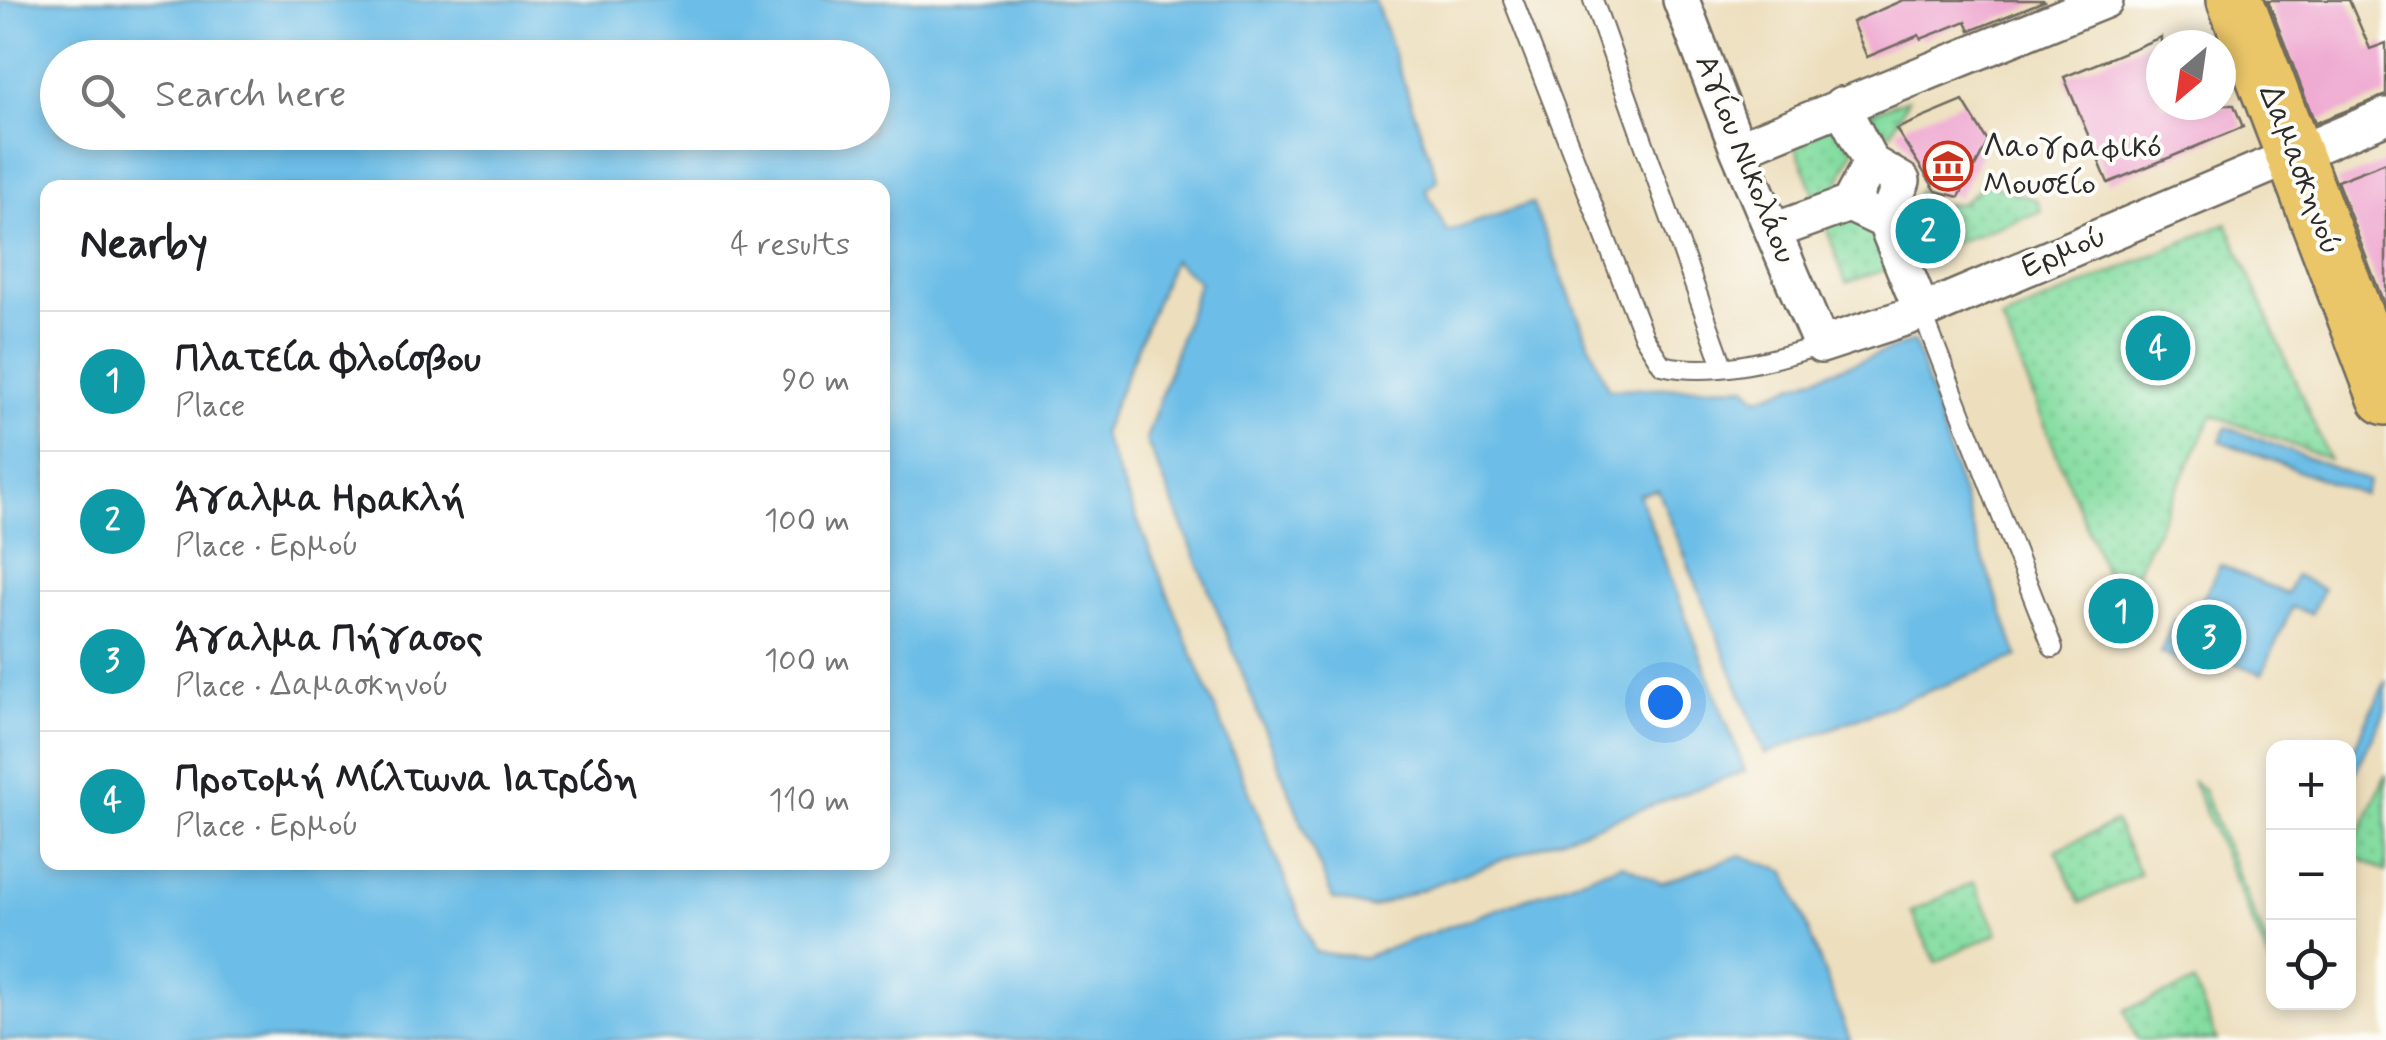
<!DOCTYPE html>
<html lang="en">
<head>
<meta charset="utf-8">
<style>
	:root { --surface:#fff; --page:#f6f6f6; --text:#202124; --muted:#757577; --line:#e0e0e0; --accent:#111827 }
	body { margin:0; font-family:Mynerve,sans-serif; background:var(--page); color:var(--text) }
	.controls { position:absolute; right:30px; bottom:30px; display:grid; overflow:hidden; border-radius:20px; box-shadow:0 5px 15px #0003 }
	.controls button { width:90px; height:90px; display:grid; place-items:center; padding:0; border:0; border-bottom:2px solid var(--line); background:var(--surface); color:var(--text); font:50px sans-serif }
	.compass { position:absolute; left:2146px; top:30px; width:90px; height:90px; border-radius:50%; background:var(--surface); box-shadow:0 5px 15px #0003; rotate:209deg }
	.you { position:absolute; left:1665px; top:702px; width:35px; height:35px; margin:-25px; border:8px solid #fff; border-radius:50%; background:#1a73e8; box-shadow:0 0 0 15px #1a73e833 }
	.badge { display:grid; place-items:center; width:65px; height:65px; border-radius:50%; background:var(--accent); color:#fff; font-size:32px; font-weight:700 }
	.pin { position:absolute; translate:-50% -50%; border:5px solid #fff; box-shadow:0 2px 10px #0006 }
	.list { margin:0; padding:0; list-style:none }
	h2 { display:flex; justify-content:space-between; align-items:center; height:130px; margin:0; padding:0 40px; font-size:42px }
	h2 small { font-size:32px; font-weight:400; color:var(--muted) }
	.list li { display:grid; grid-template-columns:65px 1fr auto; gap:30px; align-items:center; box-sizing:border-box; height:140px; padding:0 40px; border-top:2px solid var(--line) }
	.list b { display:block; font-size:38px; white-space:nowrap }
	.list p { margin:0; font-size:32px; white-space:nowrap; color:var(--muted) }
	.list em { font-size:32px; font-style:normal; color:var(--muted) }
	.icon { flex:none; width:55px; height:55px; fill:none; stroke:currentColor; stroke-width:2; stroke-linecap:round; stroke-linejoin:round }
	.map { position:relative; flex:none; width:2386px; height:1040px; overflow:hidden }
	.search { position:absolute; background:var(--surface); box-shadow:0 5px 15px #0003; left:40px; top:40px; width:850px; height:110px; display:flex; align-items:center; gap:25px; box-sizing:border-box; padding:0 35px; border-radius:55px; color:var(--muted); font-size:38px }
	.panel { position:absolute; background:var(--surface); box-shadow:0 5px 15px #0003; left:40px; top:180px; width:850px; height:690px; border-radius:20px }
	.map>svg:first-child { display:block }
</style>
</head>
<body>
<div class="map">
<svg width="2386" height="1040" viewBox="0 0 2386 1040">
	<defs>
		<pattern id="grass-dots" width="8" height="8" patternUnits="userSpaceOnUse" patternTransform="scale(2.5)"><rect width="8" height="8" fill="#85dda1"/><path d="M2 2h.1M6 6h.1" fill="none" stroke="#73be8b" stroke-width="1.8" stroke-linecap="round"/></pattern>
	</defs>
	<rect width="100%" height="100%" fill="#fdfcf7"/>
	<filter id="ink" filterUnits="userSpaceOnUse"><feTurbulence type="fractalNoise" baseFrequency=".01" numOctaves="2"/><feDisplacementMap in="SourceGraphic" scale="20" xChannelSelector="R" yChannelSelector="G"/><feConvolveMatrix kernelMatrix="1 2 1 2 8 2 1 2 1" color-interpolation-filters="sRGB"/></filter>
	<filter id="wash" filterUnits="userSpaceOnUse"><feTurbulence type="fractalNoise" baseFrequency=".0048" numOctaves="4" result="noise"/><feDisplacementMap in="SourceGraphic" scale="40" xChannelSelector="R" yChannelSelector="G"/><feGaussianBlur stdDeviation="2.25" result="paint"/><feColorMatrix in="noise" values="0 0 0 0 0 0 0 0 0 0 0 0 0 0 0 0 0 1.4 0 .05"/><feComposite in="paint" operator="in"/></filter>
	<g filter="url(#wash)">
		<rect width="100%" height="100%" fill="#eddfbe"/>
		<path fill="url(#grass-dots)" stroke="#588466" stroke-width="2.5" d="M 1908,99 L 1891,133 L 1858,117 Z
			M 1839,122 L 1853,150 L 1834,194 L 1817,201 L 1793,140 Z
			M 1986,182 L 2037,200 L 2041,211 L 1911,259 L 1900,225 L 1920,189 L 1939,205 L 1962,203 Z
			M 1841,213 L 1881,233 L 1894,267 L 1846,283 L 1824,221 Z
			M 2227,223 L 2329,459 L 2213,415 L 2119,607 L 2002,320 Z
			M 2386,774 L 2386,872 L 2350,854 Z
			M 2192,780 L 2203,790 L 2273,959 L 2273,971 Z
			M 2115,822 L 2140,874 L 2080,903 L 2056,850 Z
			M 1974,882 L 1998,933 L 1936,962 L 1911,912 Z
			M 2194,983 L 2217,1040 L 2137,1040 L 2125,1010 Z"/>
		<path fill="#6cbde7" stroke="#4c7489" stroke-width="2.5" fill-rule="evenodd" d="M 0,0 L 1375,0 L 1438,180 L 1426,189 L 1447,232 L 1532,203 L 1608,389 L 1746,386 L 1758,398 L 1914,341 L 1978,544 L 2018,657 L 1765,754 L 1658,490 L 1639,494 L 1745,771 L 1371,908 L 1333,899 C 1269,747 1213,591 1146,440 L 1199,282 L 1173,260 L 1102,434 L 1315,952 L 1362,958 L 1622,864 L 1661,883 L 1741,855 L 1786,872 L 1850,1040 L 0,1040 ZM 58,58 L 872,58 L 872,132 L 58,132 ZM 48,188 L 882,188 L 882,862 L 48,862 Z
			M 2226,427 L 2369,481 L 2364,495 L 2220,441 Z
			M 2220,565 L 2286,594 L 2295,575 L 2323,589 L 2311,614 L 2292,607 L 2262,674 L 2200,649 L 2191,666 L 2160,653 L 2174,620 L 2189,626 Z
			M 2386,680 L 2386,710 L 2349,785 L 2349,759 Z"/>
		<g id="blocks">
			<path fill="#efabd2" d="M 1903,0 L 2043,0 L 2044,1 L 1970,31 L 1966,21 L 1921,39 L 1919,35 L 1867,57 L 1852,22 Z
				M 2268,0 L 2349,0 L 2370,49 L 2386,43 L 2386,95 L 2315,123 Z
				M 2161,37 L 2161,105 L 2234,105 L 2243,127 L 2108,183 L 2064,77 Z
				M 1963,101 L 1988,142 L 1959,197 L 1936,191 L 1896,129 Z
				M 2386,162 L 2386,309 L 2337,181 Z"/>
		</g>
	</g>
	<g filter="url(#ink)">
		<use href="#blocks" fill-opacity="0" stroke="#6f6a5e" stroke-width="2.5"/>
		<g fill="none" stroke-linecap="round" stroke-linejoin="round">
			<g stroke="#6f6a5e" stroke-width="22">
				<path id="lane" d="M 1513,0 L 1644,337 L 1662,365 C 1712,377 1774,360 1821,345
					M 1593,0 L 1723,366
					M 1922,312 L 2053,648"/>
			</g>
			<g stroke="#6f6a5e" stroke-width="40">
				<path id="street" d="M 1681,0 L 1738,149 L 1821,345 L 1922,312 L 2386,116
					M 1841,105 L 1871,163 L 1902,181 L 1885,221 L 1849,204 L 1871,163
					M 1738,149 L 2105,0
					M 1885,221 L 1922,312
					M 1774,231 L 1849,204"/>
			</g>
			<g stroke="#6f6a5e" stroke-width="60">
				<path id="primary" d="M 2235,0 L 2386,397"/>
			</g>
			<use href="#lane" stroke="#fff" stroke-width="18"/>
			<use href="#street" stroke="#fff" stroke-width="35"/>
			<use href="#primary" stroke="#ebc669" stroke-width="55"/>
		</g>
	</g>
	<defs>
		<g id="museum-ring" transform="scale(2.5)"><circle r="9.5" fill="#fdfcf7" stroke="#c8321e" stroke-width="1.5"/><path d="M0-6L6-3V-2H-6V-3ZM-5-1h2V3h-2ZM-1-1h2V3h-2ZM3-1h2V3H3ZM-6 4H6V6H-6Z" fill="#c8321e"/></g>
	</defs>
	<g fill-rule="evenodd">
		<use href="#museum-ring" x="1948" y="166"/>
	</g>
	<g text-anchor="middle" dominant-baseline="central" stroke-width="8" stroke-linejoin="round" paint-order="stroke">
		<g font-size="32" fill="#2b2b2b" stroke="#fdfcf7" text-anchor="start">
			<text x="1983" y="148">Λαογραφικό<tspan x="1983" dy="37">Μουσείο</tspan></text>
		</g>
		<g font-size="32" fill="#2b2b2b" stroke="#fdfcf7">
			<text transform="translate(1745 159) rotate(68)">Αγίου Νικολάου</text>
			<text transform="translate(2300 170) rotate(69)">Δαμασκηνού</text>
			<text transform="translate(2064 252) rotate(-23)">Ερμού</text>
		</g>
	</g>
</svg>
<div class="controls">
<button>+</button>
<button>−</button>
<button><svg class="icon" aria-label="locate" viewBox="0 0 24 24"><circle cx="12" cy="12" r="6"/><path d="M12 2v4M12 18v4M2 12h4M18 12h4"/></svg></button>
</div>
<svg class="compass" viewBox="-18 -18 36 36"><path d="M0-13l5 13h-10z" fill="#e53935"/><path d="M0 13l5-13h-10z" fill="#757577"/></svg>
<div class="you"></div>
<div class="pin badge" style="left:2121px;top:611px;background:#0f9aa8">1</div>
<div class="pin badge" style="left:1928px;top:231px;background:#0f9aa8">2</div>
<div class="pin badge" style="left:2209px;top:637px;background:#0f9aa8">3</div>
<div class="pin badge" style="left:2158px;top:348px;background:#0f9aa8">4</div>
<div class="search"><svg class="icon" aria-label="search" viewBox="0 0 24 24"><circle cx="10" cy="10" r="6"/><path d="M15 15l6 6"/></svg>Search here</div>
<section class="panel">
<h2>Nearby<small>4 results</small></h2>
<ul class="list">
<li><span class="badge" style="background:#0f9aa8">1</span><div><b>Πλατεία Φλοίσβου</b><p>Place</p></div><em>90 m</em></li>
<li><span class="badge" style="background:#0f9aa8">2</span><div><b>Άγαλμα Ηρακλή</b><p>Place · Ερμού</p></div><em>100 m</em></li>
<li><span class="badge" style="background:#0f9aa8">3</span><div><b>Άγαλμα Πήγασος</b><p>Place · Δαμασκηνού</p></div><em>100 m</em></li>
<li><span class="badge" style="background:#0f9aa8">4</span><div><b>Προτομή Μίλτωνα Ιατρίδη</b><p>Place · Ερμού</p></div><em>110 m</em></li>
</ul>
</section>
</div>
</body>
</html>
